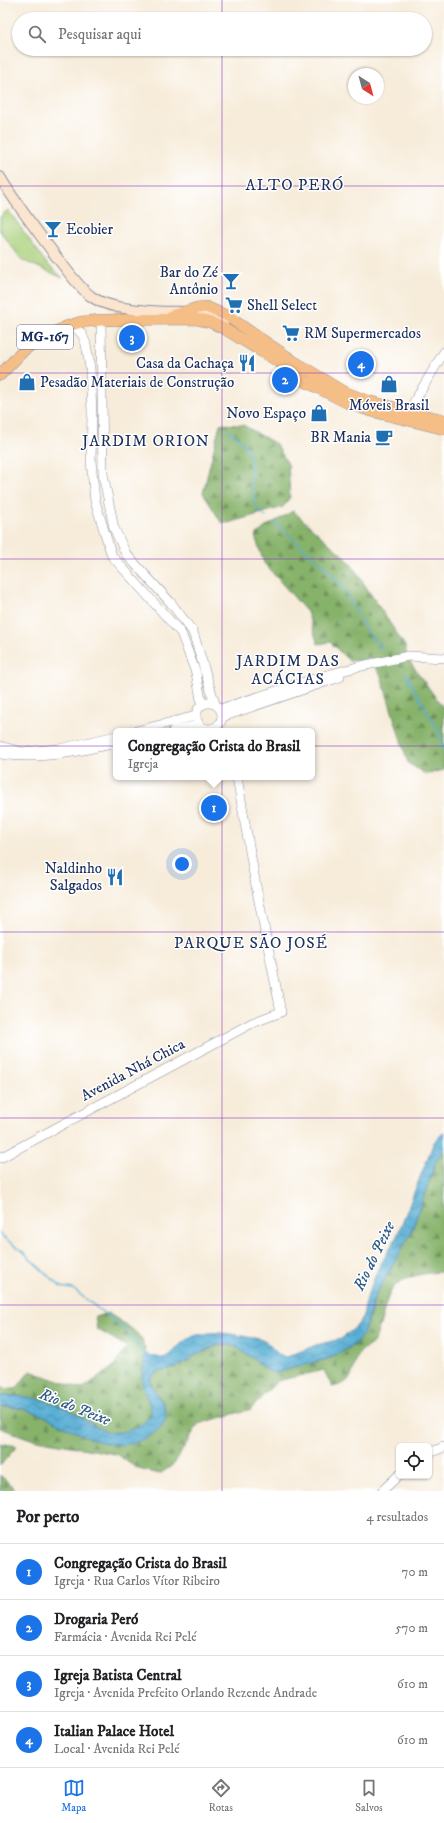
<!DOCTYPE html>
<html lang="pt">
<head>
<meta charset="utf-8">
<style>
	:root { --surface:#fff; --page:#f2f2f2; --text:#202124; --muted:#757577; --line:#e0e0e0; --accent:#1a73e8 }
	body { margin:0; font-family:"IM FELL DW Pica",serif; background:var(--page); color:var(--text) }
	.controls { position:absolute; right:12px; bottom:12px; display:grid; overflow:hidden; border-radius:6px; box-shadow:0 1px 3px #0004 }
	.controls button { width:36px; height:36px; display:grid; place-items:center; padding:0; border:0; border-bottom:1px solid var(--line); background:var(--surface); color:var(--text); font:20px sans-serif }
	.compass { position:absolute; left:348px; top:68px; width:36px; height:36px; border-radius:50%; background:var(--surface); box-shadow:0 1px 3px #0004; rotate:144deg }
	.you { position:absolute; left:182px; top:864px; width:14px; height:14px; margin:-10px; border:3px solid #fff; border-radius:50%; background:#1a73e8; box-shadow:0 0 0 6px #1a73e833 }
	.badge { display:grid; place-items:center; width:26px; height:26px; border-radius:50%; background:var(--accent); color:#fff; font-size:13px; font-weight:700 }
	.pin { position:absolute; translate:-50% -50%; border:2px solid #fff; box-shadow:0 1px 4px #0006 }
	.popup { position:absolute; left:113px; top:728px; width:202px; height:52px; box-sizing:border-box; display:grid; place-content:center; border-radius:6px; background:var(--surface); filter:drop-shadow(0 1px 3px #0005); font-size:13px; white-space:nowrap; color:var(--muted) }
	.popup b { font-size:15px; color:var(--text) }
	.popup::after { content:''; position:absolute; left:50%; top:100%; margin-left:-8px; border:8px solid transparent; border-top-color:var(--surface) }
	.list { margin:0; padding:0; list-style:none }
	h2 { display:flex; justify-content:space-between; align-items:center; height:52px; margin:0; padding:0 16px; font-size:17px }
	h2 small { font-size:13px; font-weight:400; color:var(--muted) }
	.list li { display:grid; grid-template-columns:26px 1fr auto; gap:12px; align-items:center; box-sizing:border-box; height:56px; padding:0 16px; border-top:1px solid var(--line) }
	.list b { display:block; font-size:15px; white-space:nowrap }
	.list p { margin:0; font-size:13px; white-space:nowrap; color:var(--muted) }
	.list em { font-size:13px; font-style:normal; color:var(--muted) }
	.icon { flex:none; width:22px; height:22px; fill:none; stroke:currentColor; stroke-width:2; stroke-linecap:round; stroke-linejoin:round }
	.map { position:relative; flex:none; width:444px; height:1491px; overflow:hidden }
	.search { position:absolute; background:var(--surface); box-shadow:0 1px 3px #0004; left:12px; right:12px; top:12px; height:44px; display:flex; align-items:center; gap:10px; box-sizing:border-box; padding:0 14px; border-radius:22px; color:var(--muted); font-size:15px }
	.sheet { height:276px; background:var(--surface) }
	nav { display:flex; justify-content:space-around; align-items:center; box-sizing:border-box; height:56px; border-top:1px solid var(--line); background:var(--surface); font-size:11px; color:var(--muted) }
	nav a { display:grid; justify-items:center; gap:2px }
	nav .on { color:var(--accent) }
	.map>svg:first-child { display:block }
</style>
</head>
<body>
<div class="map">
<svg width="444" height="1491" viewBox="0 0 444 1491">
	<defs>
		<pattern id="forest-firs" width="22" height="20" patternUnits="userSpaceOnUse"><rect width="22" height="20" fill="#87b26b"/><path d="M5 1l3.5 6h-7zM16 11l3.5 6h-7z" fill="#6e915b"/></pattern>
		<pattern id="water-waves" width="16" height="10" patternUnits="userSpaceOnUse"><rect width="16" height="10" fill="#57aed4"/><path d="M0 5q4-4 8 0t8 0" fill="none" stroke="#478eaf"/></pattern>
	</defs>
	<rect width="100%" height="100%" fill="#fff"/>
	<filter id="ink" filterUnits="userSpaceOnUse"><feTurbulence type="fractalNoise" baseFrequency=".025" numOctaves="2"/><feDisplacementMap in="SourceGraphic" scale="8" xChannelSelector="R" yChannelSelector="G"/><feConvolveMatrix kernelMatrix="1 2 1 2 8 2 1 2 1" color-interpolation-filters="sRGB"/></filter>
	<filter id="wash" filterUnits="userSpaceOnUse"><feTurbulence type="fractalNoise" baseFrequency=".012" numOctaves="4" result="noise"/><feDisplacementMap in="SourceGraphic" scale="16" xChannelSelector="R" yChannelSelector="G"/><feGaussianBlur stdDeviation="0.9" result="paint"/><feColorMatrix in="noise" values="0 0 0 0 0 0 0 0 0 0 0 0 0 0 0 0 0 1.4 0 .05"/><feComposite in="paint" operator="in"/></filter>
	<g filter="url(#wash)">
		<rect width="100%" height="100%" fill="#f7ecda"/>
		<path fill="#aad07b" stroke="#62806c" d="M 8,210 L 47,264 L 63,278 L 22,260 L 0,231 L 0,217 Z"/>
		<path fill="url(#forest-firs)" stroke="#517064" d="M 220,424 L 243,425 L 276,444 L 288,464 L 290,497 L 283,507 L 228,523 L 221,522 L 203,493 Z
			M 293,511 L 349,561 L 405,646 L 407,658 L 444,709 L 444,770 L 425,774 L 408,763 L 381,676 L 371,659 L 349,661 L 330,642 L 318,644 L 307,612 L 264,563 L 255,536 L 267,526 Z
			M 444,1150 L 444,1272 C 429,1272 399,1276 391,1291 C 383,1306 382,1325 374,1341 C 371,1347 362,1348 359,1354 C 350,1371 357,1382 332,1387 L 324,1370 L 277,1381 L 251,1409 L 198,1424 L 174,1464 L 160,1474 L 138,1469 L 116,1454 L 31,1439 L 0,1428 L 0,1407 L 19,1408 L 136,1441 L 154,1433 L 165,1405 L 153,1389 L 150,1378 L 158,1372 L 178,1367 L 194,1356 L 222,1344 L 237,1347 L 254,1359 L 265,1369 L 275,1373 L 330,1358 L 350,1348 L 354,1345 L 368,1322 L 375,1296 L 411,1233 L 436,1161 Z
			M 108,1313 C 119,1321 135,1328 142,1340 C 151,1355 140,1370 143,1386 C 145,1394 149,1402 152,1410 C 151,1417 146,1422 140,1426 C 104,1448 89,1415 60,1406 C 40,1399 21,1395 0,1396 L 0,1388 L 16,1389 L 30,1371 L 82,1389 L 113,1367 L 127,1347 L 97,1329 L 95,1317 Z
			M 0,1443 L 17,1446 L 0,1466 Z
			M 0,1475 L 17,1491 L 0,1491 Z"/>
		<path fill="url(#water-waves)" stroke="#396e99" d="M 444,1132 L 444,1150 L 436,1161 L 411,1233 L 375,1296 L 363,1335 L 354,1345 L 330,1358 L 275,1373 L 265,1369 L 254,1359 L 233,1345 L 217,1345 L 194,1356 L 178,1367 L 158,1372 L 150,1378 C 151,1393 167,1401 166,1417 C 165,1425 157,1431 151,1435 C 103,1465 63,1415 18,1408 C 13,1407 6,1407 0,1407 L 0,1396 C 21,1395 40,1398 60,1406 C 85,1414 100,1441 129,1430 C 138,1427 146,1422 151,1415 C 152,1405 146,1396 143,1386 C 140,1375 144,1365 146,1354 L 164,1359 C 173,1354 175,1349 182,1343 C 199,1328 228,1333 247,1337 C 252,1338 258,1338 262,1340 C 272,1344 276,1357 287,1357 L 316,1345 L 341,1339 L 356,1327 L 362,1319 L 368,1294 L 378,1269 L 397,1236 L 434,1142 Z"/>
		<g fill="none" stroke-linecap="round" stroke-linejoin="round">
			<path stroke="#57aed4" stroke-width="1.5" d="M 228,430 C 234,435 245,443 248,450 C 257,473 242,500 266,517
				M 275,523 L 323,565 L 342,586 L 366,630 L 383,650
				M 405,673 L 438,730 L 444,751
				M 0,1233 L 1,1236 L 24,1252 L 30,1259 L 61,1287 L 73,1289 L 128,1332 L 147,1358"/>
		</g>
	</g>
	<g filter="url(#ink)">
		<g fill="none" stroke-linecap="round" stroke-linejoin="round">
			<g stroke="#898e9c" stroke-width="10">
				<path id="tertiary" d="M 101,320 L 103,474 L 114,528 L 126,554 L 171,603 L 193,632 L 215,704
					M 73,325 L 82,334 L 86,344 L 90,368 L 92,413 L 91,461 L 95,501 L 112,556 L 181,633 L 196,673 L 202,705
					M 408,417 L 414,402 L 444,352
					M196 716a13 13 0 1 1 26 0a13 13 0 1 1-26 0Z
					M 220,709 L 323,676 L 357,667 L 408,656 L 444,658
					M 222,717 L 340,677
					M 136,731 L 196,716
					M 173,731 L 199,725
					M 0,746 L 22,752 L 59,749 L 116,736
					M 0,754 C 42,760 76,752 116,743
					M 0,1158 L 252,1023 L 281,1012 L 256,886 L 237,777
					M 429,1453 L 444,1447
					M 382,1491 L 399,1475"/>
			</g>
			<g stroke="#898e9c" stroke-width="12">
				<path id="secondary" d="M 0,177 C 17,206 38,232 58,259 C 68,271 79,288 92,297 C 108,308 132,309 150,311 C 178,314 199,306 223,324"/>
			</g>
			<g stroke="#898e9c" stroke-width="12">
				<path id="primary" d="M 171,316 L 197,308 L 206,307 L 227,316 L 292,360 L 342,391 L 368,401 L 444,420
					M 0,375 L 24,350 L 37,341 L 65,327 L 81,322 L 101,320 L 196,319 L 212,323 L 223,328 L 287,367 L 304,381 L 348,403 L 371,411 L 444,429"/>
			</g>
			<use href="#tertiary" stroke="#fff" stroke-width="9"/>
			<use href="#secondary" stroke="#fbe5cf" stroke-width="10"/>
			<use href="#primary" stroke="#f6be87" stroke-width="11"/>
		</g>
	</g>
	<path fill="none" stroke="#7b2cbf" stroke-width="1" stroke-opacity="0.55" d="M 222,0 L 222,19M 222,49 L 222,1491M 0,186 L 444,186M 0,373 L 444,373M 0,559 L 444,559M 0,746 L 444,746M 0,932 L 444,932M 0,1118 L 444,1118M 0,1305 L 444,1305"/>
	<defs>
		<g id="bar-bare" transform="scale(1.38)"><path d="M-6-5H6L.8 .8V4.5H3.5V6h-7V4.5H-.8V.8Z" fill="#1f6fb2" stroke="#fff" stroke-width="2.5" paint-order="stroke"/></g>
		<g id="supermarket-bare" transform="scale(1.38)"><path d="M-6-5.5h2.5l.6 2H6L4.5 2H-2.5L-4.4-4H-6ZM-1.5 3.2a1.3 1.3 0 1 0 .1 0ZM3 3.2a1.3 1.3 0 1 0 .1 0Z" fill="#1f6fb2" stroke="#fff" stroke-width="2.5" paint-order="stroke"/></g>
		<g id="restaurant-bare" transform="scale(1.38)"><path d="M-5-6h1v4h1v-4h1v4h1v-4h1v5L-1.5 .5V6h-2V.5L-5-1ZM5-6V6H3V1.5H1.5Q1.5-4 5-6Z" fill="#1f6fb2" stroke="#fff" stroke-width="2.5" paint-order="stroke"/></g>
		<g id="shop-bare" transform="scale(1.38)"><path d="M-5-2.5h2.3a2.7 3.5 0 0 1 5.4 0H5L5.5 6h-11ZM-1.5-2.5h3a1.5 2.3 0 0 0-3 0Z" fill="#1f6fb2" stroke="#fff" stroke-width="2.5" paint-order="stroke"/></g>
		<g id="cafe-bare" transform="scale(1.38)"><path d="M-5.5-4.5H6V0H3Q3 3.5 0 3.5H-2.5Q-5.5 3.5-5.5 0ZM3-3.2v2h1.7v-2ZM-6 4.5H4V6H-6Z" fill="#1f6fb2" stroke="#fff" stroke-width="2.5" paint-order="stroke"/></g>
	</defs>
	<g fill-rule="evenodd">
		<use href="#bar-bare" x="53" y="229"/>
		<use href="#bar-bare" x="231" y="281"/>
		<use href="#supermarket-bare" x="234" y="305"/>
		<use href="#supermarket-bare" x="291" y="333"/>
		<use href="#restaurant-bare" x="247" y="363"/>
		<use href="#shop-bare" x="27" y="382"/>
		<use href="#shop-bare" x="389" y="384"/>
		<use href="#shop-bare" x="319" y="413"/>
		<use href="#cafe-bare" x="384" y="437"/>
		<use href="#restaurant-bare" x="115" y="877"/>
	</g>
	<g text-anchor="middle" dominant-baseline="central" stroke-width="3" stroke-linejoin="round" paint-order="stroke">
		<rect fill="#fff" stroke="#5f6d8e" stroke-width="1" x="17" y="325" width="56" height="24" rx="3"/>
		<g font-size="14" font-weight="bold" fill="#1b2f5e">
			<text x="45" y="337">MG-167</text>
		</g>
		<g font-size="15" fill="#1b2f5e" stroke="#fff" text-anchor="end">
			<text x="66" y="229" text-anchor="start">Ecobier</text>
			<text x="218" y="272">Bar do Zé<tspan x="218" dy="17">Antônio</tspan></text>
			<text x="247" y="305" text-anchor="start">Shell Select</text>
			<text x="304" y="333" text-anchor="start">RM Supermercados</text>
			<text x="234" y="363">Casa da Cachaça</text>
			<text x="40" y="382" text-anchor="start">Pesadão Materiais de Construção</text>
			<text x="389" y="405" text-anchor="middle">Móveis Brasil</text>
			<text x="306" y="413">Novo Espaço</text>
			<text x="371" y="437">BR Mania</text>
			<text x="102" y="868">Naldinho<tspan x="102" dy="17">Salgados</tspan></text>
		</g>
		<g font-size="15" fill="#1b2f5e" stroke="#fff">
			<text transform="translate(133 1070) rotate(-28)">Avenida Nhá Chica</text>
		</g>
		<g font-size="16" letter-spacing="1" fill="#1b2f5e" stroke="#fff">
			<text x="295" y="185">ALTO PERÓ</text>
			<text x="146" y="441">JARDIM ORION</text>
			<text x="288" y="661">JARDIM DAS<tspan x="288" dy="18">ACÁCIAS</tspan></text>
			<text x="251" y="943">PARQUE SÃO JOSÉ</text>
		</g>
		<g font-size="16" font-style="italic" fill="#305b87" stroke="#fff">
			<text transform="translate(374 1256) rotate(-64)">Rio do Peixe</text>
			<text transform="translate(75 1407) rotate(22)">Rio do Peixe</text>
		</g>
	</g>
</svg>
<div class="controls">
<button><svg class="icon" aria-label="locate" viewBox="0 0 24 24"><circle cx="12" cy="12" r="6"/><path d="M12 2v4M12 18v4M2 12h4M18 12h4"/></svg></button>
</div>
<svg class="compass" viewBox="-18 -18 36 36"><path d="M0-13l5 13h-10z" fill="#e53935"/><path d="M0 13l5-13h-10z" fill="#757577"/></svg>
<div class="you"></div>
<div class="pin badge" style="left:214px;top:808px">1</div>
<div class="popup"><b>Congregação Crista do Brasil</b>Igreja</div>
<div class="pin badge" style="left:285px;top:380px">2</div>
<div class="pin badge" style="left:132px;top:338px">3</div>
<div class="pin badge" style="left:361px;top:364px">4</div>
<div class="search"><svg class="icon" aria-label="search" viewBox="0 0 24 24"><circle cx="10" cy="10" r="6"/><path d="M15 15l6 6"/></svg>Pesquisar aqui</div>
</div>
<section class="sheet">
<h2>Por perto<small>4 resultados</small></h2>
<ul class="list">
<li><span class="badge">1</span><div><b>Congregação Crista do Brasil</b><p>Igreja · Rua Carlos Vítor Ribeiro</p></div><em>70 m</em></li>
<li><span class="badge">2</span><div><b>Drogaria Peró</b><p>Farmácia · Avenida Rei Pelé</p></div><em>570 m</em></li>
<li><span class="badge">3</span><div><b>Igreja Batista Central</b><p>Igreja · Avenida Prefeito Orlando Rezende Andrade</p></div><em>610 m</em></li>
<li><span class="badge">4</span><div><b>Italian Palace Hotel</b><p>Local · Avenida Rei Pelé</p></div><em>610 m</em></li>
</ul>
</section>
<nav>
<a class="on"><svg class="icon" aria-label="map" viewBox="0 0 24 24"><path d="M3 6l6-2 6 2 6-2v14l-6 2-6-2-6 2zM9 4v14M15 6v14"/></svg>Mapa</a>
<a><svg class="icon" aria-label="directions" viewBox="0 0 24 24"><path d="M12 3l9 9-9 9-9-9zM9 14v-3h6M13 9l2 2-2 2"/></svg>Rotas</a>
<a><svg class="icon" aria-label="saved" viewBox="0 0 24 24"><path d="M7 4h10v16l-5-4-5 4z"/></svg>Salvos</a>
</nav>
</body>
</html>
